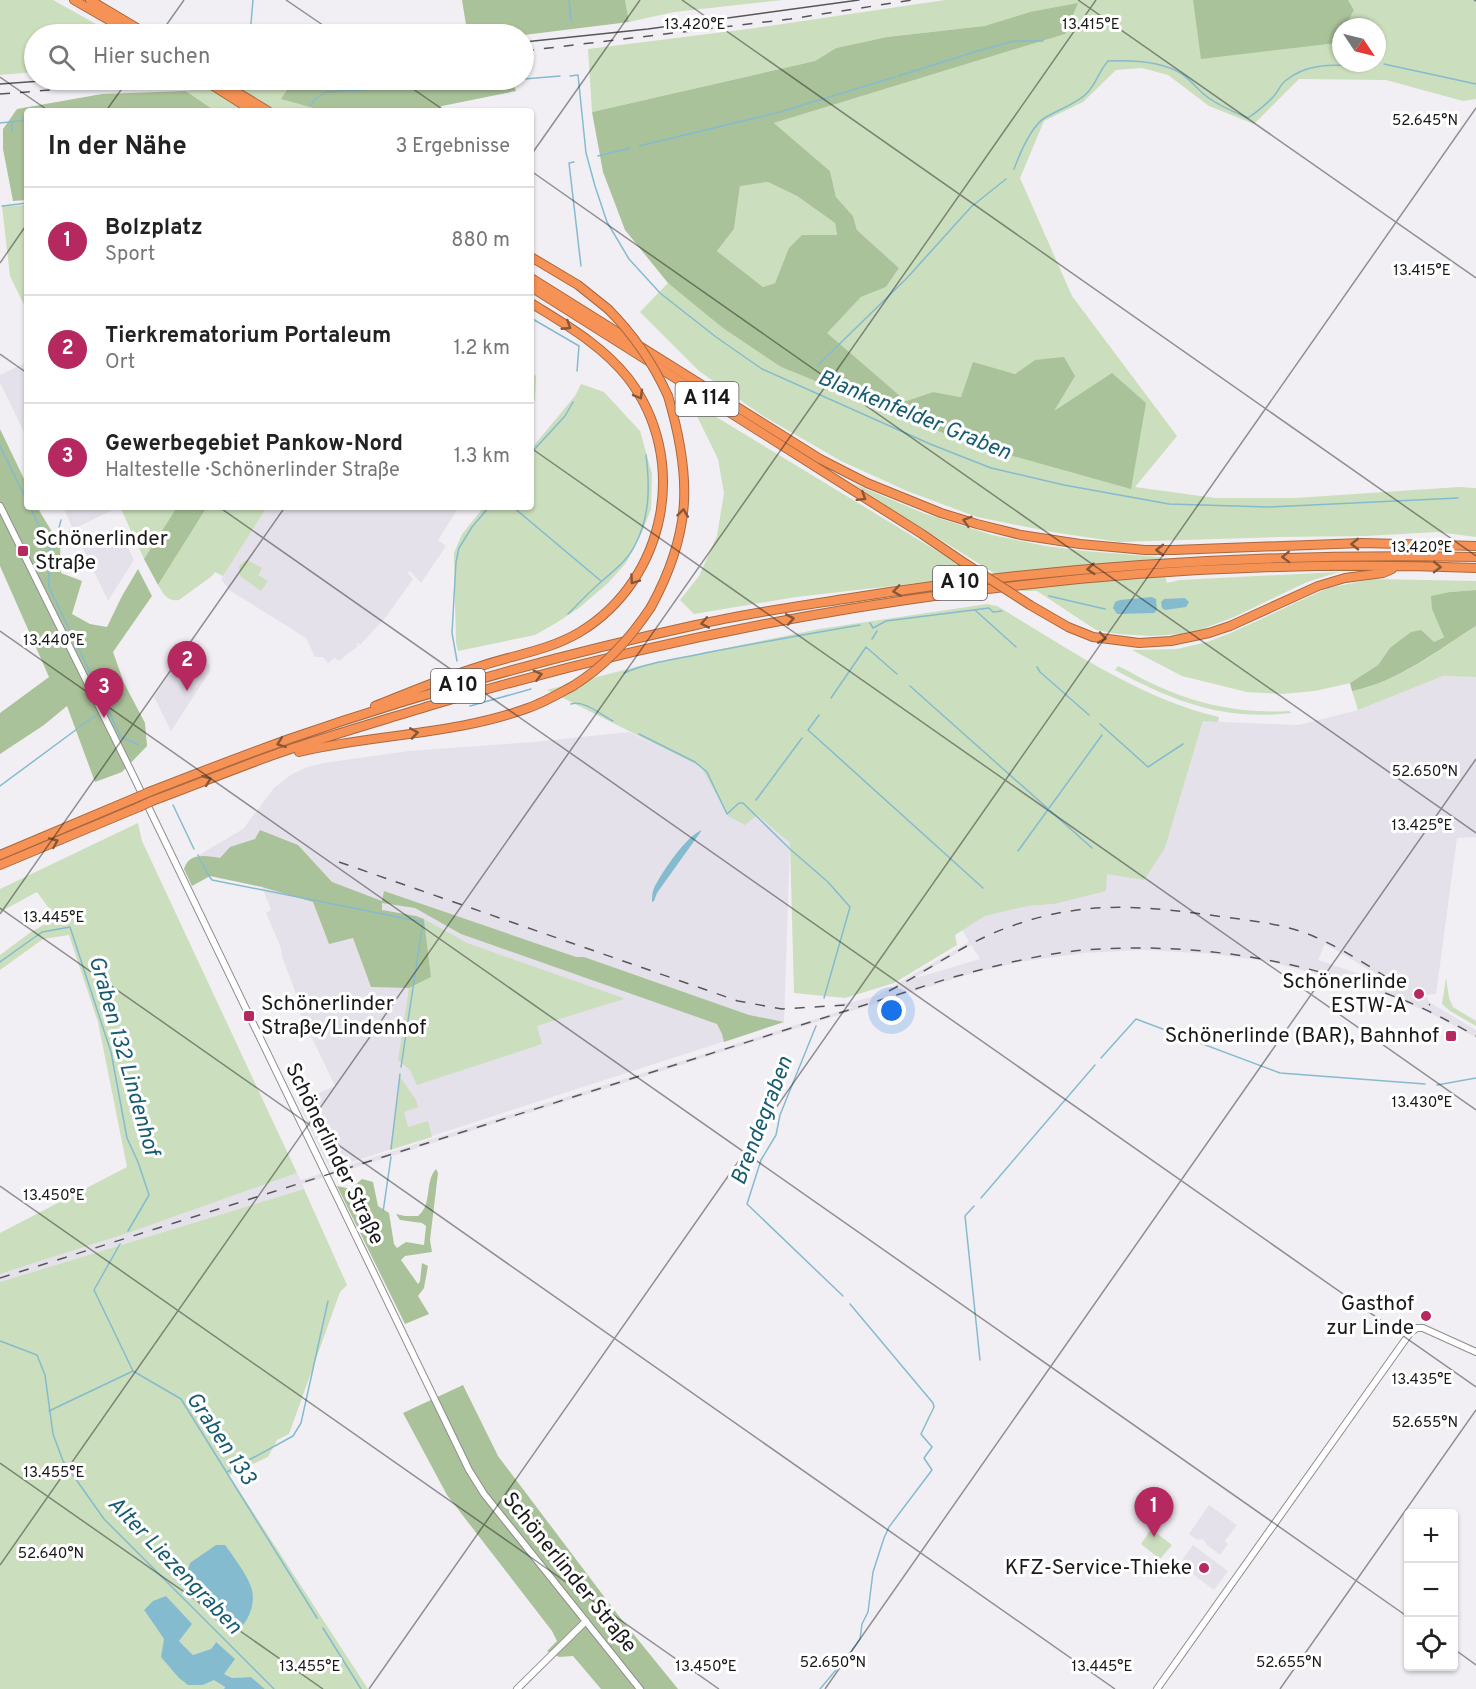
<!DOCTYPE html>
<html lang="de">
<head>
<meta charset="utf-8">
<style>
	:root { --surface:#fff; --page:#f6f6f6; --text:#222; --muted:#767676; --line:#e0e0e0; --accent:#b52860 }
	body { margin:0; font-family:Overpass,sans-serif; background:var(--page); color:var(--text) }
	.controls { position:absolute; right:18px; bottom:18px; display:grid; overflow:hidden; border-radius:6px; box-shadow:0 2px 4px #0004 }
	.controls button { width:54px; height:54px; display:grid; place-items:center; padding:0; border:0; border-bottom:2px solid var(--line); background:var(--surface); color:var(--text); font:30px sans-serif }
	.compass { position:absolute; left:1332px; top:18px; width:54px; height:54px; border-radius:50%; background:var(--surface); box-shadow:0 2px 4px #0004; rotate:125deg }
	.you { position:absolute; left:892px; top:1011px; width:21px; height:21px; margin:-15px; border:4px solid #fff; border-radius:50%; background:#1a73e8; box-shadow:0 0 0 9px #1a73e833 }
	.badge { display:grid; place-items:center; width:39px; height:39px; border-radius:50%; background:var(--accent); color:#fff; font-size:20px; font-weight:700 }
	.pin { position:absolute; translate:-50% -50px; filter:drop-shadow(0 2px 3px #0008) }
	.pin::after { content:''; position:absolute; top:32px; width:21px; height:18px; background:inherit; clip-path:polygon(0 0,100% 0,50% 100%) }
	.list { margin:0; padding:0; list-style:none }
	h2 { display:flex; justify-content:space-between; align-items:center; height:78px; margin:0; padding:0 24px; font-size:26px }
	h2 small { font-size:20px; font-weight:400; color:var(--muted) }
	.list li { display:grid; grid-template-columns:39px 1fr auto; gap:18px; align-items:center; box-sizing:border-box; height:108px; padding:0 24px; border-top:2px solid var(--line) }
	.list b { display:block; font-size:22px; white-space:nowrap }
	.list p { margin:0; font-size:20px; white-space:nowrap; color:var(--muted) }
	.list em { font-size:20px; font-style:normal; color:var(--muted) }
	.icon { flex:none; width:33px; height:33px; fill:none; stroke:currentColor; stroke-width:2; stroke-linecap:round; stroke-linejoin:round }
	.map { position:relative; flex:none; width:1476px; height:1689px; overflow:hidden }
	.search { position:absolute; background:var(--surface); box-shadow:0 2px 4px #0004; left:24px; top:24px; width:510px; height:66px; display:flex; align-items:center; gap:15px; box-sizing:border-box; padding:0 21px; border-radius:33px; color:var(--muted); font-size:22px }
	.panel { position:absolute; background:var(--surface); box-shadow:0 2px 4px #0004; left:24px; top:108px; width:510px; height:402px; border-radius:6px }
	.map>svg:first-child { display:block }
</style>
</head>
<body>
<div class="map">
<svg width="1476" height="1689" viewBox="0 0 1476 1689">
	<rect width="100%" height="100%" fill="#f1eff3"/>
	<path fill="#e5e1eb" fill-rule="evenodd" d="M 27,362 L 27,438 L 0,383 L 0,375 Z
		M 63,507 L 109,507 L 111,511 L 73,529 Z
		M 267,507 L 459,507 L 438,540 L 446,546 L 421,583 L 410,571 L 408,573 L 413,579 L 386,617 L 360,645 L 357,643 L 356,644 L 358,646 L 339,661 L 334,658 L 328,663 L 323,657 L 315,657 L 306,638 L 229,590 L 221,579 Z
		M 118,527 L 134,560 L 108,601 L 81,544 Z
		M 189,651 L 210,665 L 210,671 L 171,731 L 154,697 L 181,656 Z
		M 1443,676 L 1476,677 L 1476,837 L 1457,838 L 1436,994 L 1426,995 L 1429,1002 L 1476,1030 L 1476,1039 L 1475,1037 L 1434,1015 L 1398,999 L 1348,982 L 1271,962 L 1214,954 L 1143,950 L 1084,953 L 1019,962 L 966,975 L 303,1184 L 304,1189 L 0,1282 L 0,1274 L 131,1232 L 297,1173 L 301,1180 L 853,1007 L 839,1007 L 839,1004 L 853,1002 L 878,995 L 969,942 L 962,930 L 985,916 L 1028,906 L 1054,904 L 1107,874 L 1165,848 L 1203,721 L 1298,725 L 1358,710 ZM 1325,944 L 1339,952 L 1396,986 L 1318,960 ZM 971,945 L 980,959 L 916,978 L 916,977 Z
		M 629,732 L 701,767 L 728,816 L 756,814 L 790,843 L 784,1022 L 330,1169 L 298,1102 L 335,1086 L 295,1003 L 298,999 L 282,957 L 281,948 L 266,913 L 271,910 L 262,887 L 210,876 L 199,855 L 243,829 L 274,788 L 292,774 L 307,767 L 323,763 L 409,751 L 533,742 Z
		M 1209,1505 L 1237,1525 L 1225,1541 L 1228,1544 L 1220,1555 L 1207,1545 L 1203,1539 L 1197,1540 L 1189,1534 Z
		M 1193,1545 L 1228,1571 L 1214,1590 L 1179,1564 Z"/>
	<path fill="#cbdebd" d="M 0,0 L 53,0 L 114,34 L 34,34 L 34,72 L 0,75 Z
		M 625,0 L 783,0 L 674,12 L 629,22 Z
		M 945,0 L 1194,0 L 1193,1 L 1336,43 L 1341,34 L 1341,63 L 1377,63 L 1377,27 L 1345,27 L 1354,10 L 1348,0 L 1476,0 L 1476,99 L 1463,101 L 1386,80 L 1299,79 L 1254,124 L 1209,106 L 1168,75 L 1142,68 L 1116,70 L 1083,102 L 1044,121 L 1020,178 L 1072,296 L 1177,436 L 1135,487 L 1215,498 L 1295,498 L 1459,487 L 1476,488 L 1476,537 L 1437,532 L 1365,536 L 1277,537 L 1119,542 L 1052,532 L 977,517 L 907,491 L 841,461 L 763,416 L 699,371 L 640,312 L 668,283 L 781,367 L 970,444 L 1052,412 L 1035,360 L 1015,374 L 974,363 L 961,397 L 933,392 L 906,401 L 826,333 L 861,297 L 886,287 L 899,268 L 857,230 L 853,216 L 836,197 L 830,171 L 774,123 L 1065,34 L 1030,12 L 984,26 L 887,37 L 836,48 L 815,61 L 592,112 L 588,49 L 748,29 Z
		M 246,80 L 335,80 L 291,84 L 282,99 L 324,111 L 215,111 L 186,91 Z
		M 768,182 L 797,196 L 835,223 L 837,235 L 789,249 L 775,283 L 763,287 L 717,251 L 734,229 L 740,185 Z
		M 27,205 L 27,311 L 10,276 L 2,206 Z
		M 531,372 L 536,376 L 535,400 L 531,405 Z
		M 581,384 L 604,392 L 640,431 L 652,474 L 651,509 L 643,530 L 626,563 L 608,583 L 579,608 L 556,623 L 535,635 L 458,651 L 456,643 L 454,553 L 462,534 L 484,507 L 531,507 L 531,449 L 575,396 Z
		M 695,404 L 970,571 L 970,577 L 796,597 L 694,614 L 680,600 L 699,576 L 717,536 L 724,493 L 718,459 L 694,410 Z
		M 852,483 L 923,513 L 992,535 L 1046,546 L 1085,551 L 1160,557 L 1167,583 L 1179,580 L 1339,572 L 1307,582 L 1234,617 L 1202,629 L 1180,634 L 1152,636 L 1118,634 L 1096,630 L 1037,591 L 1023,591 L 893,510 Z
		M 120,507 L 177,507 L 144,559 Z
		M 207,507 L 267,507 L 223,576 L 215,572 L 212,576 L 179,600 C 167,602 164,594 158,585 Z
		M 247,560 L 262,568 L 258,575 L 268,581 L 261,591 L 240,576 L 239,566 L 243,562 Z
		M 1373,579 L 1476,581 L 1476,590 L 1450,592 L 1432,609 L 1445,636 L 1434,642 L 1390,648 L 1378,665 L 1350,683 L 1315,691 L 1281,694 L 1247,692 L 1182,676 L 1132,650 L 1177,649 L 1207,642 L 1233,632 L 1328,588 Z
		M 987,604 L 997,606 C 1068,648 1138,698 1219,717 L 1218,722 L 1203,721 L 1165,848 L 1144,880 L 1107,874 L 1106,891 L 1054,904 L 1028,906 L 985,916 L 955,935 L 957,945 L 894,983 L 845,998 L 794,993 L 790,843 L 757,815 L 745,825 L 728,816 L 701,767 L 547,690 L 643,665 L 819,629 Z
		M 1476,626 L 1476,677 L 1443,676 L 1358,710 L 1352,691 C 1398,682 1438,651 1476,626 Z
		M 1118,666 C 1129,671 1140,678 1151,683 C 1194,704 1241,714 1289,711 L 1292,713 C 1223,721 1175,702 1115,670 Z
		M 138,823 L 142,841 L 297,1173 L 131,1232 L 0,1274 L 0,1233 L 127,1167 L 98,1022 L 69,935 L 43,939 L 0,970 L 0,955 L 31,932 L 56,918 L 37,892 L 0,912 L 0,889 Z
		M 424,919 L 467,943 L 623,998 L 624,999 L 537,1026 L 542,1044 L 417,1085 L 410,1070 L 398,1060 L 409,988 L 431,977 Z
		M 1446,978 L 1449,998 L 1453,1007 L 1476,1021 L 1476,1026 L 1450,1011 L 1442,1004 Z
		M 400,1077 L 416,1100 L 418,1107 L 404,1112 L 408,1127 L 428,1121 L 432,1137 L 390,1150 Z
		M 304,1189 L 347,1285 L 340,1292 L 289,1434 L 277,1440 L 268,1457 L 229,1475 L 368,1689 L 265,1689 L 251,1677 L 232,1678 L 223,1674 L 215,1642 L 211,1649 L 193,1655 L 179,1641 L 191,1624 L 166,1596 L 144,1610 L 164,1639 L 203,1685 L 214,1679 L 225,1687 L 224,1689 L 0,1689 L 0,1282 Z
		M 1151,1529 L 1172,1545 L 1160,1559 L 1141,1544 Z"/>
	<path fill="#aac299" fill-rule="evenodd" d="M 462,0 L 625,0 L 629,22 L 524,35 L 467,31 Z
		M 1193,0 L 1348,0 L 1354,10 L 1345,27 L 1341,27 L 1341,34 L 1336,43 L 1201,59 Z
		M 1078,3 L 1065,34 L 774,123 L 830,171 L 836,197 L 853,216 L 857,230 L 899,268 L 886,287 L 861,297 L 827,333 L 906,401 L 933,392 L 961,397 L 973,362 L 1015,374 L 1035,360 L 1064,357 L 1075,376 L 1054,411 L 1112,373 L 1146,403 L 1131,489 L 970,444 L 781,367 L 723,328 L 668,283 L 625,230 L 603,172 L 592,112 L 815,61 L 836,48 L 887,37 L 984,26 L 1030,12 ZM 768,182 L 797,196 L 835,223 L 837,235 L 802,235 L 789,248 L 775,283 L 763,287 L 717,251 L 734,229 L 740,186 Z
		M 335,80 L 512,80 L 516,91 L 442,106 L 437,111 L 324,111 L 281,99 L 291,84 Z
		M 186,91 L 215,111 L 27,111 L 27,200 L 13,201 L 3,149 L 3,129 L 17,109 L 102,94 Z
		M 0,429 L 27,485 L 27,507 L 37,507 L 60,545 L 61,573 L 82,581 L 72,614 L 90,624 L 107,627 L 122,596 L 138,569 L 152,596 L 113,652 L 124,683 L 145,723 L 147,746 L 122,772 L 95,782 L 67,706 L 44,725 L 0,754 L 0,713 L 49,677 L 0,566 Z
		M 177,507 L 207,507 L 158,585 L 144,559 Z
		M 1476,590 L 1476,626 C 1438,650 1398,682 1352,691 L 1350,683 L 1378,665 L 1390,648 L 1411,632 L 1421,630 L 1434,642 L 1444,637 L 1432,609 L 1431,596 L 1450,592 Z
		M 260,830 L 298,845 L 332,882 L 382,901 L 384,891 L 576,957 L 584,957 L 749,1015 L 784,1022 L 724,1042 L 722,1034 L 717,1024 L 461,934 L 415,908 L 382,903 L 382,910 L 416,916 L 424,919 L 431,977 L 409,988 L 371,987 L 353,938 L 329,944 L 313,902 L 262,887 L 210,876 L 192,886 L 184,869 C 189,852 207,856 220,858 L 230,847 L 255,839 Z
		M 436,1169 L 438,1173 L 430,1240 L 432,1252 L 405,1256 L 401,1260 L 418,1284 L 420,1281 L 422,1263 L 428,1266 L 424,1288 L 418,1296 L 429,1314 L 405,1324 L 337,1186 L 351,1189 L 362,1179 L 373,1182 L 378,1206 L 389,1213 L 394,1244 L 397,1248 L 406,1242 L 424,1245 L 426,1226 L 422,1223 L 400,1220 L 396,1214 L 405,1216 L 418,1216 C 433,1204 424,1182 436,1169 Z
		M 463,1385 L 498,1456 L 618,1615 L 678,1689 L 601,1689 L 573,1656 L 559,1657 L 547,1651 L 557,1641 L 552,1631 L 447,1495 L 403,1413 Z"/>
	<path fill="#85bbcf" d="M 1152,597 L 1156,599 L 1157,610 L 1154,613 L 1117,614 L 1113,608 L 1115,602 L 1120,600 Z
		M 1185,598 L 1189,602 L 1186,607 L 1165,610 L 1162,608 L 1161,602 L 1164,599 Z
		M 702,830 L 657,893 L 654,901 L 652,902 C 652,897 652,892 654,888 C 662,872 686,836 702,830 Z
		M 216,1545 L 225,1545 C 233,1556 249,1577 252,1590 C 256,1607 246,1626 233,1635 L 226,1630 L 186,1591 L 173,1576 L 177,1572 L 187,1574 L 190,1563 Z
		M 166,1596 L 192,1624 L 179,1641 L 193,1655 L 211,1649 L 216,1642 L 235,1659 L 224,1674 L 232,1678 L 251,1677 L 265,1689 L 224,1689 L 225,1687 L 214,1680 L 203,1685 L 188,1685 L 179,1678 L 161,1657 L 164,1639 L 144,1610 L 153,1601 Z"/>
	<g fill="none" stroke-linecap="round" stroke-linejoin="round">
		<path stroke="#85bbcf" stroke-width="1.5" d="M 569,0 L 571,21
			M 250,34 L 253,0
			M 1384,64 L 1476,84
			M 570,76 L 578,75 L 586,153 L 595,186 L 607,222 L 629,259 L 660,293 L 716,337 L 762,369 L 930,444 L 991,468 L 1064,485 L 1169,504 L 1268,507 L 1458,498
			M 898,76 L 981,50 L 1014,41 L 1043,41
			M 524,79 L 560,76
			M 311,105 L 314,100 L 326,92 L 512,80
			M 149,111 L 173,111
			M 0,123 L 27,120
			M 12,123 L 12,131
			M 639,146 L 780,112 L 895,77
			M 598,156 L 630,148
			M 574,162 L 569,163 L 581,266
			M 1014,169 C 1020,153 1032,125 1046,117 C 1058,110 1078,103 1087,93 C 1096,84 1099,71 1108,61 C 1130,60 1162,61 1182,74 C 1190,79 1198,90 1206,96 C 1219,106 1234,112 1248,118 C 1258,111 1266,105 1274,96 C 1278,92 1280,85 1285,81 C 1307,62 1335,65 1362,66
			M 2,206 L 27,203
			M 531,318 L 579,346 L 577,371
			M 818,365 L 906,279 L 971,207 L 1006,179
			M 0,446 L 27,501
			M 531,453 L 565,416 L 573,402
			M 30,507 L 52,554
			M 513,507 L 601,581
			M 61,520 C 57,537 46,570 49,587 L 121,737 L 139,745
			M 1049,596 L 1105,609
			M 975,610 L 1016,647
			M 568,614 C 579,603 590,591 602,581 C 613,571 627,561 634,547 C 650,518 650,487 646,455
			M 870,623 L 873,628 L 886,621 L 989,608 L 993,612 L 1002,611
			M 872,639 L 877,631
			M 457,661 L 452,633 L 456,562 L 459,548 L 472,527 L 489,507
			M 1037,667 L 1040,672 L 1089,715
			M 624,673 C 649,662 678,659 705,653 C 756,643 808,634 860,625
			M 910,686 L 1092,848
			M 831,698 L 866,647 L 897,674
			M 571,704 C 585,700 601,715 613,721
			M 470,706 L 531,689
			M 819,715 L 808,730 L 983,888
			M 1100,724 L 1148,767 L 1183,744
			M 79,727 L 95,716
			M 639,734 L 695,762 L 707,772 L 727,814 L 739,803 L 743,803 L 791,850 L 828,882 L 850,907 L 824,998
			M 0,786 L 77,729
			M 756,800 L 802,738
			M 173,805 L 194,849
			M 1018,851 L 1102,735
			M 198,855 L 207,873 L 212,880 L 423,922 L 401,1067
			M 0,962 L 42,932 L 70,927 L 111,1052 L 127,1138 L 138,1162 L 149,1195 L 128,1231
			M 816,1026 L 780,1115 L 776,1135 L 761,1160 L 747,1204 L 843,1296
			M 1101,1058 L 1136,1019 L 1280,1073 L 1425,1084
			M 1437,1085 L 1476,1078
			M 391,1149 L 400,1074
			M 981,1198 L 1095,1065
			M 974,1206 L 965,1216 L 980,1360
			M 383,1212 L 391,1157
			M 120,1244 L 94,1290 L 133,1371
			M 0,1341 L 37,1355 L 45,1375 L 53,1434 L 63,1461 L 104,1519 L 274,1689
			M 49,1411 L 133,1371 L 181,1399 L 317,1618
			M 227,1472 L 293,1436 L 301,1423 L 328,1301
			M 323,1628 L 361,1689
			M 820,1689 L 851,1652 L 860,1639 L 862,1624 L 868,1612 L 873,1572 L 884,1538 L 889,1527 L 932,1470 L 924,1458 L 932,1447 L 921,1434 L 934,1407 L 933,1403 L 850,1304"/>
		<g stroke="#8f8e91" stroke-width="8">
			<path id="secondary" d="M 0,506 L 130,769 L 469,1470 L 484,1494 L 640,1689
				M 517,1689 L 586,1621
				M 1157,1689 L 1410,1333 L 1417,1328 L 1423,1328 L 1476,1352"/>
		</g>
		<g stroke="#a96840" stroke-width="10">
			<path id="highway" d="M 74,0 L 133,34
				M 90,0 L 147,34
				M 204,80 L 253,111
				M 217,80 L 268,111
				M 531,257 L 578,285 L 608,309
				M 531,278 L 820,459 L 867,483 L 941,513 L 977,524 L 1021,535 L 1080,544 L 1145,550 L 1174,550 L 1362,543 L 1476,546
				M 531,287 L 922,534 L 960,560
				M 1030,605 L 1068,627 L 1093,637 L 1139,643 L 1171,641 L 1209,633 L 1230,626 L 1318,586 L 1345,578 L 1383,573 L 1392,569
				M 651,607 C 692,532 692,477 668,396
				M 375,706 C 410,692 445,677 481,666 C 514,655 550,650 580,632 C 667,579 690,459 628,378 C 602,345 566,325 531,303
				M 299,752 C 374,734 455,735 528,708 C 543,703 558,694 573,686
				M 149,792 C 195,774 242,756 289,739 C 422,693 559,655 696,625 C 747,613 799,606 851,598 C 1058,565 1266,553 1476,557
				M 152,801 C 192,786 232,770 273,755 C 324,737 377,722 429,706 C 765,606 1125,554 1476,568
				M 0,855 L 135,798
				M 0,865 L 139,807"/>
		</g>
		<use href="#secondary" stroke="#fff" stroke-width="6"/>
		<use href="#highway" stroke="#f69255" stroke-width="8"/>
		<path stroke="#575658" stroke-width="1.5" d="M 524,42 L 648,29 L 859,0
			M 0,84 L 55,80"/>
		<path stroke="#575658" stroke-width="1.5" stroke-dasharray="10 10" stroke-linecap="butt" d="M 524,51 L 790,19 L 912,0
			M 0,94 L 178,80
			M 339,862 L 738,1001 L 782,1009 L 846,1005
			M 889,991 C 929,970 966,942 1009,927 C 1085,899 1146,906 1224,917 C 1254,921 1284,924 1313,936 C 1353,953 1392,982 1430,1005
			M 0,1278 L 950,978 C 994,966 1039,954 1084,950 C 1191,942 1298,958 1398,998 C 1425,1008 1450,1022 1476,1036"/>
		<g stroke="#a96840" stroke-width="10" stroke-linecap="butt">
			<path id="highway-bridge" d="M 608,309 C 634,335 653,363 668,396
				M 960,560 L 1030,605
				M 573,686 C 605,666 630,639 651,607
				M 135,798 L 149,792
				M 139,807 L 152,801"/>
		</g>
		<use href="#highway-bridge" stroke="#f69255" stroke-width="8"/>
	</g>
	<defs><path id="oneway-chevron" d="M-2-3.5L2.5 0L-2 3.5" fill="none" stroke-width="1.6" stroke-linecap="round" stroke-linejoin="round" transform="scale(1.5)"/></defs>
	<g stroke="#885638">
		<use href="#oneway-chevron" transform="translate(567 326) rotate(33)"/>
		<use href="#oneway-chevron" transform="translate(639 395) rotate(60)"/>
		<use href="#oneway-chevron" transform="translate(862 497) rotate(32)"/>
		<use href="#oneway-chevron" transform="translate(683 513) rotate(-83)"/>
		<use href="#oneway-chevron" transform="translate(967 521) rotate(-163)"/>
		<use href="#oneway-chevron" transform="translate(1355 544) rotate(179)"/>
		<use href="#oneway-chevron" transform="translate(1160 550) rotate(-180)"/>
		<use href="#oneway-chevron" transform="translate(1286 557) rotate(178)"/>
		<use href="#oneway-chevron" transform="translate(1437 567) rotate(1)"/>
		<use href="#oneway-chevron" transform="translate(1091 569) rotate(175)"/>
		<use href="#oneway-chevron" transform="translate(634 580) rotate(125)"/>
		<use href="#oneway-chevron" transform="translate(897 591) rotate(172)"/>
		<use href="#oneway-chevron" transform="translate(790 619) rotate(-10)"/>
		<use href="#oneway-chevron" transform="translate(705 623) rotate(169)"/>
		<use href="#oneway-chevron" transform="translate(1102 638) rotate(10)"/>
		<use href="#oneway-chevron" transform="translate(538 675) rotate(-15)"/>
		<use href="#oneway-chevron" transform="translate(414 733) rotate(-9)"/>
		<use href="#oneway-chevron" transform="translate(281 743) rotate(160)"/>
		<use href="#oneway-chevron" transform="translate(207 780) rotate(-21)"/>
		<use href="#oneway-chevron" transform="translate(54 842) rotate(-23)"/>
	</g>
	<path fill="none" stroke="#19191a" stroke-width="1.5" stroke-opacity="0.45" d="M 286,0 L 336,34M 682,0 L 1476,556M 1078,0 L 1476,278M 1474,0 L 1476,1M 160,34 L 184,0M 0,77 L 49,111M 400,80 L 445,111M 106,111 L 128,80M 531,155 L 640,0M 531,171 L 1476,833M 0,263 L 27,224M 0,354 L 27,373M 531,448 L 1476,1110M 219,507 L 1476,1387M 0,631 L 1408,1617M 0,908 L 1115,1689M 0,914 L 285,507M 0,1186 L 719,1689M 0,1463 L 323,1689M 0,1565 L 1096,0M 1454,1649 L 1476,1665M 369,1689 L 1476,108M 825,1689 L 1476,759M 1280,1689 L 1476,1410"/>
	<g fill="#b52860" stroke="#fff" stroke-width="2">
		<rect x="17" y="545" width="12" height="12" rx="3"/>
		<circle cx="1419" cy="994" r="6"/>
		<rect x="243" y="1010" width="12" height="12" rx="3"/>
		<rect x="1445" y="1030" width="12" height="12" rx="3"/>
		<circle cx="1426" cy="1316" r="6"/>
		<circle cx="1204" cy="1568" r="6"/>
	</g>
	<g text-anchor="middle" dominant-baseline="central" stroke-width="6" stroke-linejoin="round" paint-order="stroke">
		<g fill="#fff" stroke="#5e5e5f" stroke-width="1.5">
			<rect x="675.5" y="382" width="63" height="34" rx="4.5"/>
			<rect x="933" y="566" width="54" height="34" rx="4.5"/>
			<rect x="431" y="669" width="54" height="34" rx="4.5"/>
		</g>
		<g font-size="20" font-weight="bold" fill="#19191a">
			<text x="707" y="399">A 114</text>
			<text x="960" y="583">A 10</text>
			<text x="458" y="686">A 10</text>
		</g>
		<g font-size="21" fill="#19191a" stroke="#fff" text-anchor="end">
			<text x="35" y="539" text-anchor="start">Schönerlinder<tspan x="35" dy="24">Straße</tspan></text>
			<text x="1407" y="982">Schönerlinde<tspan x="1407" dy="24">ESTW-A</tspan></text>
			<text x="261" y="1004" text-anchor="start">Schönerlinder<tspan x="261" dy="24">Straße/Lindenhof</tspan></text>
			<text x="1439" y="1036">Schönerlinde (BAR), Bahnhof</text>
			<text x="1414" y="1304">Gasthof<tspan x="1414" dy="24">zur Linde</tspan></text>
			<text x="1192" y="1568">KFZ-Service-Thieke</text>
		</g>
		<g font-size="21" fill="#19191a" stroke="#fff">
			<text transform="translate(334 1154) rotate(64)">Schönerlinder Straße</text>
			<text transform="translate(569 1573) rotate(51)">Schönerlinder Straße</text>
		</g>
		<g font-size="22" font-style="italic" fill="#175c72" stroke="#fff">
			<text transform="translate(914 416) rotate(22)">Blankenfelder Graben</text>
			<text transform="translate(123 1056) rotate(74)">Graben 132 Lindenhof</text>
			<text transform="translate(763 1121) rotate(-69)">Brendegraben</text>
			<text transform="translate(220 1439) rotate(56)">Graben 133</text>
			<text transform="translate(174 1566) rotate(46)">Alter Liezengraben</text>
		</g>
	</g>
	<g font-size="15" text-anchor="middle" fill="#19191a" stroke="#fff" stroke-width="6" stroke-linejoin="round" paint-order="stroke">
		<text x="695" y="29">13.420°E</text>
		<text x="1091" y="29">13.415°E</text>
		<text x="1425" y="125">52.645°N</text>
		<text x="1422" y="275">13.415°E</text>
		<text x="1422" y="552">13.420°E</text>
		<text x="54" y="645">13.440°E</text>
		<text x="1425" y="776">52.650°N</text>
		<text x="1422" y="830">13.425°E</text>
		<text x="54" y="922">13.445°E</text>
		<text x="1422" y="1107">13.430°E</text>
		<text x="54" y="1200">13.450°E</text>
		<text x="1422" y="1384">13.435°E</text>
		<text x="1425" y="1427">52.655°N</text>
		<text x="54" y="1477">13.455°E</text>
		<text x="51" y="1558">52.640°N</text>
		<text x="833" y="1667">52.650°N</text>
		<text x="1289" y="1667">52.655°N</text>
		<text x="310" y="1671">13.455°E</text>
		<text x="706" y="1671">13.450°E</text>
		<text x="1102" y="1671">13.445°E</text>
	</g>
</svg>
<div class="controls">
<button>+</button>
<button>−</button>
<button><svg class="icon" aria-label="locate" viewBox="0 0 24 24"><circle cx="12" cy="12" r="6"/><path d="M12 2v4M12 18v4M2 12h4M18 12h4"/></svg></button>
</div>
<svg class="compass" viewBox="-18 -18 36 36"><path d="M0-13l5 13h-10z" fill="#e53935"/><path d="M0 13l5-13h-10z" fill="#767676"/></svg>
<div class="you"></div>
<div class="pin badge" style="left:1154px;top:1537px">1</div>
<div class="pin badge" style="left:187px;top:691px">2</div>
<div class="pin badge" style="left:104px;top:718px">3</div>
<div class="search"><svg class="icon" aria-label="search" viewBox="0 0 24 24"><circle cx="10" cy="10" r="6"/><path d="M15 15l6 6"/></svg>Hier suchen</div>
<section class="panel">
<h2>In der Nähe<small>3 Ergebnisse</small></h2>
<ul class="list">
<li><span class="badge">1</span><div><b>Bolzplatz</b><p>Sport</p></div><em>880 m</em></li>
<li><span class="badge">2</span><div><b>Tierkrematorium Portaleum</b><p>Ort</p></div><em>1.2 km</em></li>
<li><span class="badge">3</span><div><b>Gewerbegebiet Pankow-Nord</b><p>Haltestelle · Schönerlinder Straße</p></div><em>1.3 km</em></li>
</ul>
</section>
</div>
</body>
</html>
